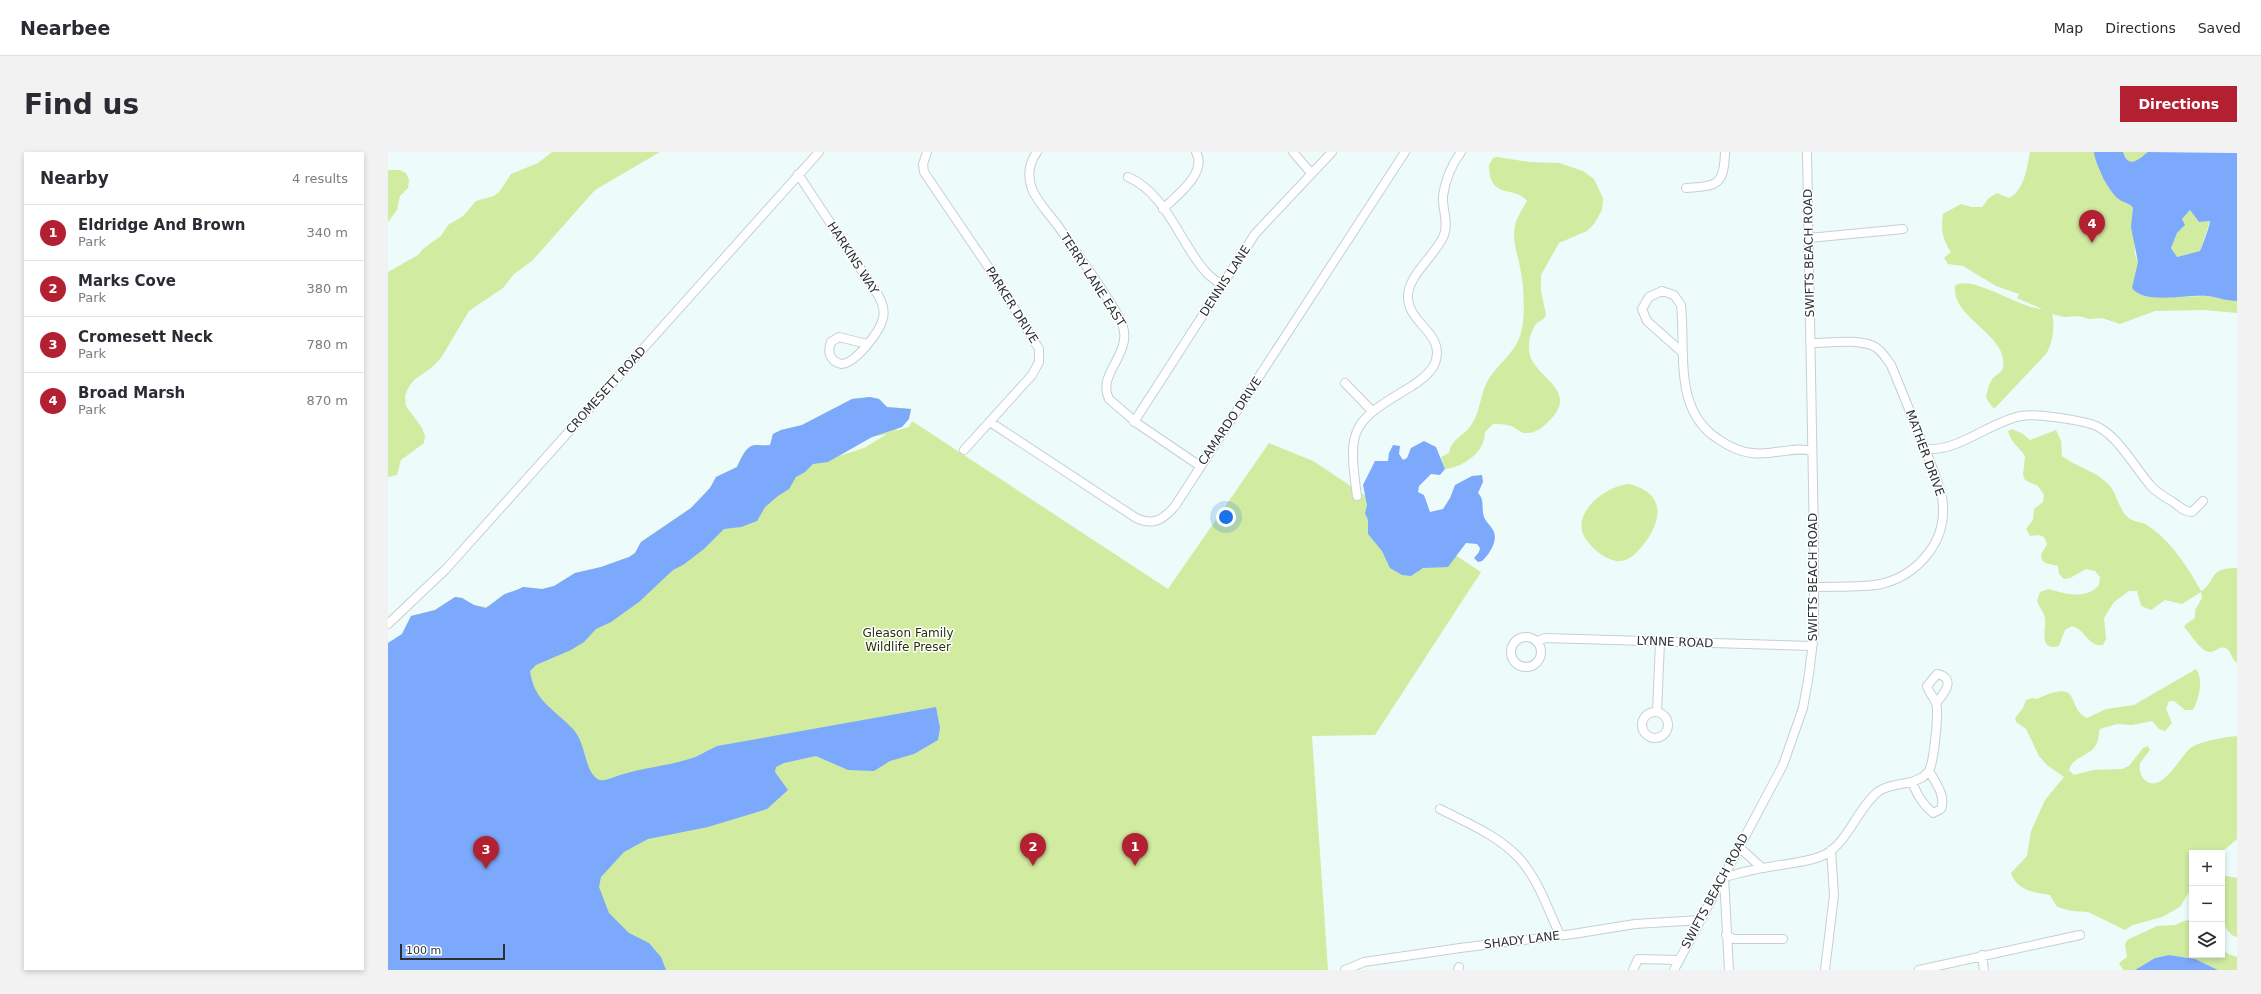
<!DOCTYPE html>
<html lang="en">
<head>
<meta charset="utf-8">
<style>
	:root { --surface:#fff; --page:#f2f2f3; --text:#2b2b33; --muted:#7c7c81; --line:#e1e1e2; --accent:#b32032 }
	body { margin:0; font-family:"DejaVu Sans",sans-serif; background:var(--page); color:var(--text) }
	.controls { position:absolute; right:12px; bottom:12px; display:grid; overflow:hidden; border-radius:0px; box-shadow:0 2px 6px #0003 }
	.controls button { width:36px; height:36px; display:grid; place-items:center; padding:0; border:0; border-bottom:1px solid var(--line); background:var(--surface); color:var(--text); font:20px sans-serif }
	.scale { position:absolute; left:12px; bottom:10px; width:105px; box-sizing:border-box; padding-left:4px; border:2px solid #2b3030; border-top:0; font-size:11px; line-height:14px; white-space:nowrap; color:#2b3030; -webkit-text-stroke:3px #fff; paint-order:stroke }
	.you { position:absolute; left:838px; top:365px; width:14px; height:14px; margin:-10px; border:3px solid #fff; border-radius:50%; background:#1a73e8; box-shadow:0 0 0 6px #1a73e833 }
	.badge { display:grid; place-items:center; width:26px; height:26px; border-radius:50%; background:var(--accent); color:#fff; font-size:13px; font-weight:700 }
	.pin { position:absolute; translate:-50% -33px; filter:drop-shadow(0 1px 2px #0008) }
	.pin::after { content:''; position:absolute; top:21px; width:14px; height:12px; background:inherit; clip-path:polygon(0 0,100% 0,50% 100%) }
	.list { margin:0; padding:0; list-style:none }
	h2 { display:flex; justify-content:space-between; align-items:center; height:52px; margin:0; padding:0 16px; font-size:17px }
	h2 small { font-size:13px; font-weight:400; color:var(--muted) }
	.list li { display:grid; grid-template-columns:26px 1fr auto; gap:12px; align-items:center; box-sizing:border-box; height:56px; padding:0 16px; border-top:1px solid var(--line) }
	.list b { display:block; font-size:15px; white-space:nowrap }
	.list p { margin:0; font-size:13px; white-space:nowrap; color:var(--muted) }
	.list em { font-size:13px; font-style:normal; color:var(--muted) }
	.icon { flex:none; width:22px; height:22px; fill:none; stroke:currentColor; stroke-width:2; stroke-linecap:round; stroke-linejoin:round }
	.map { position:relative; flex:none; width:1849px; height:818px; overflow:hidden; border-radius:0px }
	header { display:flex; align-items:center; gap:24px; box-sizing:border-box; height:56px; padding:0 20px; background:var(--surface); border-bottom:1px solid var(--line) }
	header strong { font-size:19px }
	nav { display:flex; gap:22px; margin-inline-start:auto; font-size:14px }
	.intro { display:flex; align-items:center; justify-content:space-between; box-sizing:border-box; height:96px; padding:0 24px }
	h1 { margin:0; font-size:28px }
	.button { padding:10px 18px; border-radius:0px; background:var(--accent); color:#fff; font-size:14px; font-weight:700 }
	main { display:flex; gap:24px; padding:0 24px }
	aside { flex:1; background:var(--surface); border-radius:0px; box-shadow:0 2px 6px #0003 }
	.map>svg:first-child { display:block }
</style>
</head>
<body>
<header>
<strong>Nearbee</strong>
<nav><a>Map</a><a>Directions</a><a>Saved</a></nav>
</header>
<div class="intro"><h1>Find us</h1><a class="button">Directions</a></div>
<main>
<aside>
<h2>Nearby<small>4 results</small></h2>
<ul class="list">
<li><span class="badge">1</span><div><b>Eldridge And Brown</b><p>Park</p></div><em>340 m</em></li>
<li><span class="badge">2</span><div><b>Marks Cove</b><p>Park</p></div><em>380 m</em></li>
<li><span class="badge">3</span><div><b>Cromesett Neck</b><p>Park</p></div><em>780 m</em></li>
<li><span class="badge">4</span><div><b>Broad Marsh</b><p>Park</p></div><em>870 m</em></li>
</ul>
</aside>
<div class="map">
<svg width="1849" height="818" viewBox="0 0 1849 818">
	<rect width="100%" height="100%" fill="#edfbfa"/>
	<path fill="#d1eba1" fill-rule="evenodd" d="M 164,0 L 272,0 L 207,38 L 144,109 L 126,122 L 115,136 L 81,159 L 53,206 L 43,216 L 26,228 L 20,236 L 17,244 L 18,254 L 34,276 L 37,284 L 36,291 L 13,308 L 9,323 L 0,325 L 0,120 L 30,103 L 36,96 L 53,84 L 60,73 L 75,64 L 88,49 L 106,44 L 112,39 L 123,22 L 150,11 Z
		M 1642,0 L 1706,0 L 1711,18 L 1722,36 L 1745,56 L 1747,102 L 1750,110 L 1747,125 L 1750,142 L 1792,145 L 1818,144 L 1849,149 L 1849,161 L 1816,158 L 1767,159 L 1732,172 L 1714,166 L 1701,167 L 1691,164 L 1676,165 L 1664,162 C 1667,174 1665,191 1658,202 L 1606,257 L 1598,246 C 1599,240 1601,231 1605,226 C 1609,222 1614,221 1615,215 C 1621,183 1563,166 1567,134 C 1582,121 1633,157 1654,157 L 1629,146 L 1631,142 L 1608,134 L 1575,114 L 1560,112 L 1556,106 L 1563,100 C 1554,87 1553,78 1555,62 L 1573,52 L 1584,55 L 1594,55 L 1601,46 L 1609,41 L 1621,46 C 1636,39 1639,16 1642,0 Z
		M 1734,0 L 1765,0 L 1751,11 L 1742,11 Z
		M 1109,5 L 1142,10 L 1171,11 L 1195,19 L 1206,27 L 1215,46 L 1214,58 L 1206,72 L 1199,79 L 1171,91 L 1153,123 L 1153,139 L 1158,162 C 1157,168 1152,168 1148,172 C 1143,178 1140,191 1141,198 C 1143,226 1195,237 1160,270 C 1154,276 1148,281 1139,281 C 1133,282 1129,276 1123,274 C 1117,272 1111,272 1105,272 L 1097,280 C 1097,300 1076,315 1057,317 L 1053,305 L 1061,301 C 1063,288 1073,285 1081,276 C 1092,264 1092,242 1100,228 C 1110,212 1125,203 1132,184 C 1138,167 1136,133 1132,115 C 1129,100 1124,89 1127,73 C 1129,65 1135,56 1139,49 C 1128,33 1101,49 1101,13 L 1105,6 Z
		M 0,18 L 12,18 L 18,21 L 21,28 L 20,36 L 12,44 L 9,58 L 0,70 Z
		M 1802,58 L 1811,70 L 1822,69 L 1812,99 L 1789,105 L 1783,96 L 1789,81 L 1796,74 L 1794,67 Z
		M 482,245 L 491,247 L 499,255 L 523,257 C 521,270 516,273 506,279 L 521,275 L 524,269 L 780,437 L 881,291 L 925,309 L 1093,420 L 987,583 L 924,584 L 940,818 L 73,818 L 0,491 L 14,482 L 23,464 L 47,458 L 67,445 L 74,446 L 86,453 L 98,455 C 104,452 108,448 114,444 C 118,440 127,440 135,435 L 154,437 L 166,434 L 187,421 L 213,415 L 241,405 L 247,401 L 253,390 L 303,356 L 322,336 L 328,325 L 349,315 C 353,307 358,293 368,293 C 373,293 376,294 382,293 L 385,282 L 393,278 L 414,273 L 464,247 ZM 499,282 L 476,296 L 451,304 L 484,285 Z
		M 1624,277 L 1635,282 L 1642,288 L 1668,278 L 1673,289 L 1674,304 C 1688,315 1706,318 1719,331 C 1730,341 1730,359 1742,367 C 1747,370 1754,370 1759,373 C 1782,388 1800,415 1813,439 C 1829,430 1818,416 1849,416 L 1849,511 C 1843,507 1844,500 1838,496 C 1831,494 1829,499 1823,500 C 1813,501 1803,482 1796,475 L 1798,472 L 1807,466 L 1807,458 L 1814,446 L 1813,440 L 1794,452 L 1777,448 L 1763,458 L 1753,454 L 1749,439 L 1741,439 L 1726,450 L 1716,466 L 1718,487 L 1715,493 C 1701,496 1697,477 1684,474 L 1677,478 L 1671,494 C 1649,500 1659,475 1657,466 C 1656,460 1651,455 1649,449 L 1652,440 L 1661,437 C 1677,442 1698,448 1711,433 L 1712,425 L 1707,419 L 1698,417 L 1682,426 L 1676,427 L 1671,422 L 1670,414 L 1657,411 L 1654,408 L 1653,403 L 1659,392 L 1656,385 L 1650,383 L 1642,384 L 1638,377 L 1645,368 L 1646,357 L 1655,350 L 1656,343 L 1650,334 L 1637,328 L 1635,323 L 1637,304 C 1631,295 1623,291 1620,279 Z
		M 1241,332 C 1277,341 1275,367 1256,392 C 1250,399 1242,409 1232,409 C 1221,410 1207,399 1201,391 C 1177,365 1216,334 1241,332 Z
		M 1808,517 C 1816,528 1811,546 1805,558 L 1797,558 L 1786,549 L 1781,549 L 1778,557 L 1784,571 L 1777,579 L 1771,577 L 1764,569 L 1744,573 L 1729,572 L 1712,577 C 1710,584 1711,591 1705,597 C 1697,605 1684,606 1681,618 L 1686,623 L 1705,618 L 1734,617 L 1741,614 L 1755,596 L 1760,594 L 1762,598 L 1752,611 C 1751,616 1752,622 1755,626 C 1773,647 1793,601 1804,595 C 1814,589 1838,585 1849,584 L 1849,687 L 1833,701 L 1804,701 L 1804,735 L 1792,755 L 1774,765 L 1745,773 L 1737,778 L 1700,760 L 1684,759 L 1669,755 L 1662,743 C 1647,741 1628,738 1623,721 L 1639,704 L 1643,679 L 1657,648 L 1676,625 L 1659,613 L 1651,604 L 1638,577 L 1628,570 L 1627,566 L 1635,556 L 1638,548 L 1644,546 L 1649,547 C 1696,525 1677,556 1699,566 L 1718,557 L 1746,553 Z
		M 1834,723 L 1849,726 L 1849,785 C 1829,781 1834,739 1834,723 Z
		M 1799,768 L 1804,769 L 1804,803 L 1834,803 L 1834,797 L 1840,802 L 1849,805 L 1849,818 L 1830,818 L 1807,807 L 1781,803 L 1767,806 L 1747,818 L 1735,818 L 1731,811 L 1739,805 L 1737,793 L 1739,788 L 1769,774 L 1787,773 Z"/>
	<path fill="#7ca9fb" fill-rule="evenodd" d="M 1706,0 L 1735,0 C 1741,18 1751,7 1760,0 L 1849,1 L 1849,149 C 1839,149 1829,145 1819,144 C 1800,142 1756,153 1744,136 L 1750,110 L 1743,75 L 1745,56 C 1741,51 1737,51 1732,48 C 1721,41 1707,12 1706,0 ZM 1802,58 L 1811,70 L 1822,69 C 1822,73 1814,95 1812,99 L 1789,105 L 1783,96 L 1789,81 L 1797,73 L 1794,67 Z
		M 482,245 L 491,247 L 499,255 L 523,257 L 521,267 L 514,275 L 484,285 L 440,310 L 425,312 L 417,320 L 408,325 L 401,337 L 390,344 L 377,355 L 369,369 L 353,375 L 336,377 L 316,397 L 295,413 L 285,418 L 251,450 L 223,470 L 208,477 L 196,490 L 183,498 L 148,513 L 142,519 C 146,549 165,556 184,576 C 198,590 196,615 207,625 C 211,630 218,628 224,626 C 249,616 276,615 301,607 C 310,605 320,598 329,594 L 548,555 L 552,576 L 550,588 L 526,602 L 502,609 L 486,619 L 460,618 L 428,604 L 396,611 L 388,615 L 387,620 L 400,638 L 379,657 L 320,675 L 260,687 L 236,700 L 213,725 L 211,735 L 221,761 L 241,781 L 261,791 L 273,805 L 278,818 L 0,818 L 0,491 L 14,482 L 23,464 L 47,458 L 67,445 L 74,446 L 86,453 L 98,456 C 104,452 108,448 114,444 C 118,440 127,440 135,435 L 154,437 L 166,434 L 187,421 L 213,415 L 241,405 L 247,401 L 253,390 L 303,356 L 322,336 L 328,325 L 349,315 C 353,307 358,293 368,293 C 373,293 376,294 382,293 L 385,282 L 393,278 L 414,273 L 464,247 Z
		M 1036,289 L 1048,295 L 1057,317 L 1052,323 L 1043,322 L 1031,334 L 1030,340 L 1036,343 L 1042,360 L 1055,357 L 1062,346 L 1067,333 L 1084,324 L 1094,323 L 1095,330 L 1090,341 C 1097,348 1093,355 1096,365 C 1098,370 1102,373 1105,378 C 1111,388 1101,403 1094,409 L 1090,410 L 1086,406 L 1091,400 L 1092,396 L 1089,392 L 1078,391 L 1060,415 L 1035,416 L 1023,424 L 1014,423 L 1002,416 L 994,399 L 980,382 L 980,368 L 977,361 L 979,353 L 975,333 L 987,309 L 1000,309 L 1001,301 L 1005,293 L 1012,294 L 1011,302 L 1015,308 L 1019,306 L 1023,296 Z
		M 1781,803 L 1807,807 L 1830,818 L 1747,818 L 1767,806 Z"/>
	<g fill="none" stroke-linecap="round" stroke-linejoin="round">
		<g stroke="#c4d1d0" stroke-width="10">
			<path id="minor" d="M 539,0 L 535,12 L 536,20 L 605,122 L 651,197 L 651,210 L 644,223 L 576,298
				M 649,0 C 641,11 639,23 644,37 C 649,50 662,63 670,74 C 691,104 713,134 731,165 C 751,200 707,220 721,247 L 750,272 L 812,314
				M 905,0 L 923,21
				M 410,22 L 490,143 C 494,150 497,158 495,166 C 492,180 467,212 453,212 C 442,209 439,200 443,190 L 451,185 L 479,192
				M 740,25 C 778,41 792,91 817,119 C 822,125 828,129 834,133
				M 1298,36 C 1330,34 1336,33 1337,0
				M 775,57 C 788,44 820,21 808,0
				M 1421,86 L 1515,77
				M 1422,191 C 1440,191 1465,187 1483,193 C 1492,196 1497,205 1503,213 C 1517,247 1531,281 1544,315 C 1549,329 1556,344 1555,359 C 1555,394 1527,424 1493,432 C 1472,436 1447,434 1426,435
				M 1295,201 L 1259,169 L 1254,157 L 1261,145 L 1274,139 L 1286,143 L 1293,153 C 1298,201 1285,258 1330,287 C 1340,294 1352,300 1364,301 C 1385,304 1403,294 1424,299
				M 957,231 L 984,259
				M 602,270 L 748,366 C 765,374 775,368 787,354 L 1017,0
				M 746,270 L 867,82 L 944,0
				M 1537,297 C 1571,300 1601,270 1633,264 C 1647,261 1689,268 1703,272 C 1728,279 1746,315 1763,334 C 1769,341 1777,345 1785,350 C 1791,354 1796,360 1804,360 L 1815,349
				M 969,344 C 959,274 964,270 1024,234 C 1033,228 1043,221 1047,211 C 1058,181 1020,172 1020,145 C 1019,124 1048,103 1056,83 C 1061,69 1054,58 1055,44 C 1057,29 1064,12 1073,0
				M 0,472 L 58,417 L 431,0
				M1123 500a15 15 0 1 1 30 0a15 15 0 1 1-30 0Z
				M 1150,489 L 1157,486 L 1424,494
				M 1269,560 L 1272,490
				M1254 573a13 13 0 1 1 26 0a13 13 0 1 1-26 0Z
				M 1524,630 L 1535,625 L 1541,619
				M 1052,657 C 1079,671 1109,683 1130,705 C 1150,726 1160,758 1172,783
				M 1351,695 L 1374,716
				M 1338,783 L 1346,787 L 1395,787
				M 1594,803 L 1596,818
				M 957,818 L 976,810 L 1072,796 L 1185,782 L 1247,772 L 1313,768
				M 1070,818 L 1071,815
				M 1245,818 L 1250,807 L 1291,808
				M 1286,818 L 1395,613 L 1415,556 L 1421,522 L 1426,481 L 1426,390 L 1419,0
				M 1341,818 L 1336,725 C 1349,722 1362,718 1375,716 C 1393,712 1421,711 1438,702 C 1460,690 1470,655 1491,639 C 1500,633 1514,632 1524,630 C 1529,642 1534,652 1545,661 L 1553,657 C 1558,644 1548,631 1541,619 C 1546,609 1551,561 1548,551 C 1546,545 1541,541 1539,534 L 1549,522 C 1569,526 1556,542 1548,551
				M 1437,818 L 1446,743 L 1443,698
				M 1531,818 L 1692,783"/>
		</g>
		<use href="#minor" stroke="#fff" stroke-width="8"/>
	</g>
	<g text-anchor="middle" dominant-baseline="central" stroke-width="3" stroke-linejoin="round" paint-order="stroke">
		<g font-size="12" fill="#2b3030" stroke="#fff">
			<text transform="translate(1421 101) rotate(-91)">SWIFTS BEACH ROAD</text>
			<text transform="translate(465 106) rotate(57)">HARKINS WAY</text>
			<text transform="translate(705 128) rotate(57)">TERRY LANE EAST</text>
			<text transform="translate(837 129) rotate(-57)">DENNIS LANE</text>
			<text transform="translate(624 153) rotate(58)">PARKER DRIVE</text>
			<text transform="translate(218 238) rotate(-48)">CROMESETT ROAD</text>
			<text transform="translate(842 269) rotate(-56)">CAMARDO DRIVE</text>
			<text transform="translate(1537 301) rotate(70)">MATHER DRIVE</text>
			<text transform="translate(1425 425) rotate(-90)">SWIFTS BEACH ROAD</text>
			<text transform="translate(1287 490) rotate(2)">LYNNE ROAD</text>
			<text transform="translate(1327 739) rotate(-62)">SWIFTS BEACH ROAD</text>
			<text transform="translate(1134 788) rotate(-7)">SHADY LANE</text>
		</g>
		<g font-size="12" fill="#263108" stroke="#fff">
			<text x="520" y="481">Gleason Family<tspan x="520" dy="14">Wildlife Preser</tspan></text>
		</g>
	</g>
</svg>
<div class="controls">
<button>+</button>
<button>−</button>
<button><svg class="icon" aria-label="layers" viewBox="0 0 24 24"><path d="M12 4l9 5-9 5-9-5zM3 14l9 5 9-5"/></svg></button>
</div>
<div class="scale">100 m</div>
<div class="you"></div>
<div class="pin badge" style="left:747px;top:714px">1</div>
<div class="pin badge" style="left:645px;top:714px">2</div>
<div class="pin badge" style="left:98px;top:717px">3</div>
<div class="pin badge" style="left:1704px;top:91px">4</div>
</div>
</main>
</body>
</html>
